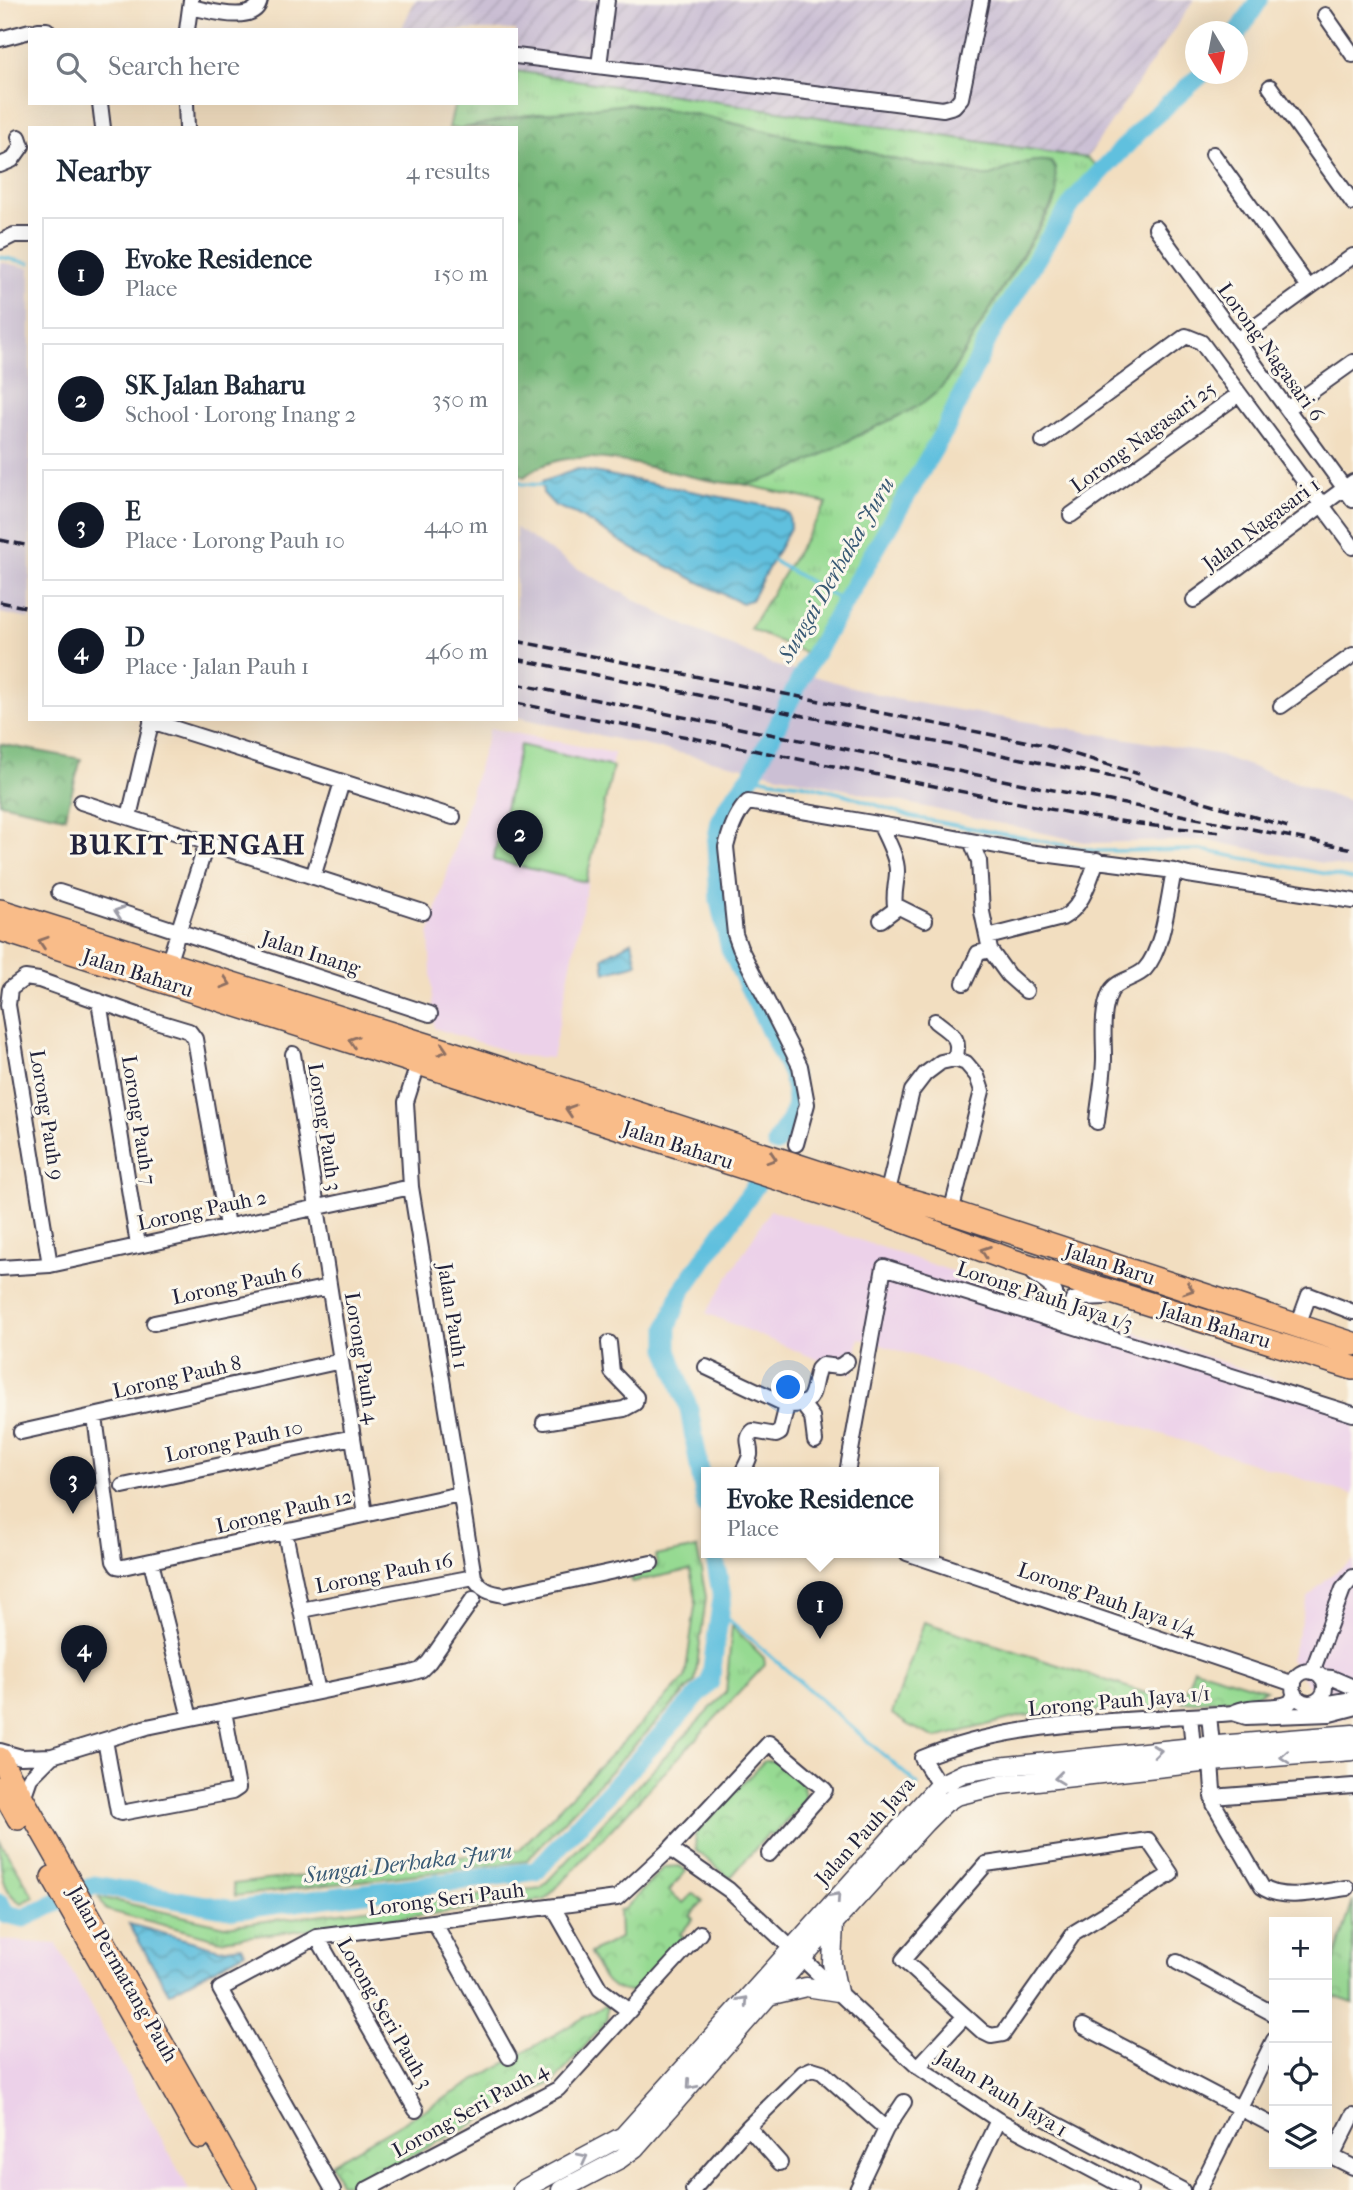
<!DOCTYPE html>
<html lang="en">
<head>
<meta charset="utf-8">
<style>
	:root { --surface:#fff; --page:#f6f6f7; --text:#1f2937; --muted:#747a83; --line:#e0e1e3; --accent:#111827 }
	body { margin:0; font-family:"IM FELL French Canon",serif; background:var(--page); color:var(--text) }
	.controls { position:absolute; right:21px; bottom:21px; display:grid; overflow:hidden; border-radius:0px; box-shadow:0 7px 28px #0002 }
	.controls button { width:63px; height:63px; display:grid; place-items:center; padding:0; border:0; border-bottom:2px solid var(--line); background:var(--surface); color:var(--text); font:35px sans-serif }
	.compass { position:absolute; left:1185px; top:21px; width:63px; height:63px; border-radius:50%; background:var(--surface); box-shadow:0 7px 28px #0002; rotate:170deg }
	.you { position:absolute; left:789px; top:1388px; width:24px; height:24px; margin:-18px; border:5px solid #fff; border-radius:50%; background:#1a73e8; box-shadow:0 0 0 10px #1a73e833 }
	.badge { display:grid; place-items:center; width:46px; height:46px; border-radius:50%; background:var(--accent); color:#fff; font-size:23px; font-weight:700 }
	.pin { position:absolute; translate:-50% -58px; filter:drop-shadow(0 2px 4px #0008) }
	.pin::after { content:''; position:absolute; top:37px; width:24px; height:21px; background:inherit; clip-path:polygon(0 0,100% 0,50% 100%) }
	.popup { position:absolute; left:701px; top:1467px; width:238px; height:91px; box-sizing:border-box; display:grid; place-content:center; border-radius:0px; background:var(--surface); filter:drop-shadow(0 2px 5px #0005); font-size:23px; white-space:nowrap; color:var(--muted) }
	.popup b { font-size:26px; color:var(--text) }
	.popup::after { content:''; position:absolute; left:50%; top:100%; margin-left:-14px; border:14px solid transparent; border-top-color:var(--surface) }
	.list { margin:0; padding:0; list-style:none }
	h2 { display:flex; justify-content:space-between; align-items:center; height:91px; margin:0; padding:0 28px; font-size:30px }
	h2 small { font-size:23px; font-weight:400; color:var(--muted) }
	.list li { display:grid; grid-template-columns:46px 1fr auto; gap:21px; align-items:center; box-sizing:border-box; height:112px; margin:0 14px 14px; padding:0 14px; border:2px solid var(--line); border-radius:0px }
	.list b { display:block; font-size:26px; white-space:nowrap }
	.list p { margin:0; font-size:23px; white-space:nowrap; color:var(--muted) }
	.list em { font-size:23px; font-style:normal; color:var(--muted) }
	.icon { flex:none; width:38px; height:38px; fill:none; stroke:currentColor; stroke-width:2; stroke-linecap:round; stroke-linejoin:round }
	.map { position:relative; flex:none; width:1353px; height:2190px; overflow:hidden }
	.search { position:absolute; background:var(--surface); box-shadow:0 7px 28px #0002; left:28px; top:28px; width:490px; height:77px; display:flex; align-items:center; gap:18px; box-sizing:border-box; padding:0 24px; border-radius:0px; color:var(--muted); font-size:26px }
	.panel { position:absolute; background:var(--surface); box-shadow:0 7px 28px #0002; left:28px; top:126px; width:490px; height:595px; border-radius:0px }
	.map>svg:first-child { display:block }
</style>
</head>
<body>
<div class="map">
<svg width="1353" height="2190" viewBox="0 0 1353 2190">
	<defs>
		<pattern id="industrial-furrows" width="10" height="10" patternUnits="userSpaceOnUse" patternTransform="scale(1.75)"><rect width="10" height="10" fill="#cbbfd4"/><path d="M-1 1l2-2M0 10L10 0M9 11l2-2" fill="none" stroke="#aea4b7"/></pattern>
		<pattern id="grass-tufts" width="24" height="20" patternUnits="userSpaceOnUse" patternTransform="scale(1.75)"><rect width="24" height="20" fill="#96da92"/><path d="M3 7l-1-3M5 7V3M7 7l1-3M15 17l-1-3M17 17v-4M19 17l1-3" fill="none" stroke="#81bb7f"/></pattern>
		<pattern id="forest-crowns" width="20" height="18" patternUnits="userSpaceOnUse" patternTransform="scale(1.75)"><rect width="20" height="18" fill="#78ba7c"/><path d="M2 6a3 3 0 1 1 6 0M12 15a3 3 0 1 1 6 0" fill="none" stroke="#629767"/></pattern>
		<pattern id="park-crowns" width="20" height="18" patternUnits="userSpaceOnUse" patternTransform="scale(1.75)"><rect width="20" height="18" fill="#96da92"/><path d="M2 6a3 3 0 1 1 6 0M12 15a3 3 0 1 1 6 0" fill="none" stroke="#81bb7f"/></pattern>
		<pattern id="water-waves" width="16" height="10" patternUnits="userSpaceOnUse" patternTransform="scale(1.75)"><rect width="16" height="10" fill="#60c0de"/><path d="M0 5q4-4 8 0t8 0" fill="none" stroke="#4f9cb5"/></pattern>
	</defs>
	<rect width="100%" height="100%" fill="#fbf7ec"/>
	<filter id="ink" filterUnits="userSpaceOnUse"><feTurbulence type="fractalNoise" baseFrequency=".0143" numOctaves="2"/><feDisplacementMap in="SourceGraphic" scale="14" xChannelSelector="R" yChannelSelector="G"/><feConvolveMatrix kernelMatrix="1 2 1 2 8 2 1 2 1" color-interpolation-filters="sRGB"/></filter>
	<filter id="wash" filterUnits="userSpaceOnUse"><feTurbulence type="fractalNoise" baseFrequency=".00686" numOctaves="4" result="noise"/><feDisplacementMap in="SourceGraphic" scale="28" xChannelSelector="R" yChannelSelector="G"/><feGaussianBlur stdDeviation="1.57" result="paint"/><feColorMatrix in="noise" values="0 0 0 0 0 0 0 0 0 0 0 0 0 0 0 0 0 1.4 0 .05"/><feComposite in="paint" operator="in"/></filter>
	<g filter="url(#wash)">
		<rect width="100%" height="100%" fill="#f2dec0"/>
		<path fill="#ecd1e9" d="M 490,728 L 614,753 L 552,1058 L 522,1056 L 434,1028 L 429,935 Z
			M 770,1210 L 1353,1406 L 1353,1495 L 859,1338 L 852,1374 L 706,1313 Z
			M 1353,1560 L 1353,1713 L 1333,1722 L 1290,1659 L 1308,1598 L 1327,1578 Z
			M 0,1940 L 57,1944 L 189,2190 L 0,2190 Z"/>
		<path fill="url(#industrial-furrows)" d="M 415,0 L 1194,0 L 1087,158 L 516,71 L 516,30 L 401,30 Z"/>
		<path fill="#cbbfd4" d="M 0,262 L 30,268 L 30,619 L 0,613 Z
			M 516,528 L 573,566 L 665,616 L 774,665 L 895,699 L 1215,754 L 1353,802 L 1353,869 L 1206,840 L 1089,843 L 516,717 Z"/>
		<path fill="url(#grass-tufts)" stroke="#5c7e66" stroke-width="2" d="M 516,71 L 1087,158 L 1096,165 L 1067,199 L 995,324 L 943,425 L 808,654 L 750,629 L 827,503 L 742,484 L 781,474 L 925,402 L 947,381 L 1055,202 L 1055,169 L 1031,161 L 990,176 L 983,176 L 893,159 L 846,146 L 821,144 L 694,114 L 635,104 L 521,116 L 464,128 L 449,128 L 455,103 L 516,103 Z
			M 697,1548 L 706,1597 L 695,1681 L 526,1861 L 235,1896 L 233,1884 L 519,1850 L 685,1678 L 696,1599 L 690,1570 L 632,1582 L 630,1572 L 657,1566 L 655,1556 Z
			M 732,1626 L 764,1658 L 765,1665 L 545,1900 L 221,1940 L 106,1910 L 99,1897 L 225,1926 L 541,1888 L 726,1692 Z"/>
		<path fill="url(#forest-crowns)" stroke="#4d6e5c" stroke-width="2" d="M 628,104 L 694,114 L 821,144 L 846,146 L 893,159 L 983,176 L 990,176 C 1009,169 1030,157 1051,162 L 1055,168 L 1057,196 L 947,381 C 940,388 933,397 924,402 C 906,414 886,422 867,431 C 837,446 772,485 740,484 C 676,482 579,431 524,477 L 516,472 L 516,128 L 464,128 L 521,116 Z
			M 0,744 L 81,759 L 65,817 L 0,803 Z"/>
		<path fill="url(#park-crowns)" stroke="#5c7e66" stroke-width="2" d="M 924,1622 L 1174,1702 L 1172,1706 L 1022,1716 L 936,1738 L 908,1725 L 892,1714 Z
			M 1194,1668 L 1266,1690 L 1250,1698 L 1182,1702 Z
			M 764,1761 L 779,1761 L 803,1782 L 805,1800 L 773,1836 L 768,1834 L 730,1878 L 696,1850 L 695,1834 Z
			M 0,1841 L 34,1897 L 22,1903 C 0,1893 0,1861 0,1841 Z
			M 680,1866 L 686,1871 L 669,1891 L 683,1903 L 693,1893 L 703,1901 L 690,1916 L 693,1919 L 680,1934 L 684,1937 L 634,1992 C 607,1992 601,1975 590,1953 L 620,1938 L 619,1910 L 625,1909 L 664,1867 Z
			M 1353,1901 L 1353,2003 L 1327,1994 L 1327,1983 Z
			M 604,2006 L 607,2006 L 607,2021 L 555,2081 L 354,2186 L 340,2183 L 331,2164 Z"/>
		<path fill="#96da92" stroke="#5c7e66" stroke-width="2" d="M 520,745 L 613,767 L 586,882 L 493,860 Z"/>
		<path fill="url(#water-waves)" stroke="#41718c" stroke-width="2" d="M 578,469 L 777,508 L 789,514 L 790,528 L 751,600 L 741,603 L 635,550 L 576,514 L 555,506 L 543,493 L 542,482 Z
			M 632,941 L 637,964 L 605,973 L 603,957 Z
			M 129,1924 L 220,1949 L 242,1946 L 245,1952 L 169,1993 Z"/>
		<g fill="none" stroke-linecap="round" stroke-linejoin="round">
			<path stroke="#60c0de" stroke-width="3.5" d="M 0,257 L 30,263
				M 516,480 L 522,484 L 544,485
				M 769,558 L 844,602
				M 753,773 L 757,777 L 772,780 L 803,784 L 847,795 L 912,817 L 1096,851 L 1201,850 L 1353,879
				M 720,1612 L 918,1785"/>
			<path stroke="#60c0de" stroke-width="19" d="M 1238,33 L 1259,0
				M 776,1143 C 795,1112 801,1109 791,1073 L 730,949 L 719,901 L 716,843 L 720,821 L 728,805 L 753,773 L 805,670 L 946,428 L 989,337 L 1049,238 L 1076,198 L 1149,121 L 1202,74
				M 706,1506 L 689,1409 L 668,1350 L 668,1327 L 681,1292 L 758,1182
				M 0,1903 L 6,1914 L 24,1918 L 95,1885 L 234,1910 L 536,1871 L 710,1682 L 722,1598 L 714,1553"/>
		</g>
	</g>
	<g filter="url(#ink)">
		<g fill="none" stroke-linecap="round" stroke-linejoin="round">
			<g stroke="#413e4f" stroke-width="18">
				<path id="minor" d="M 190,7 C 208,10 255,26 260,0
					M 1325,15 L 1353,55
					M 38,30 L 47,30
					M 187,30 L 191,0
					M 0,39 L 30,31
					M 516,56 L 943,109 L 954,106 L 961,98 L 981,0
					M 599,66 L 607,0
					M 1270,87 L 1353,203
					M 100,103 L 103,128
					M 186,103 L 187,128
					M 1213,154 L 1309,288
					M 0,165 L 12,160 L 22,146 L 19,137
					M 1156,228 L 1353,500
					M 0,242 L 14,235 L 30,235
					M 1237,340 L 1353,256
					M 1287,409 L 1353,362
					M 1043,441 L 1186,336 L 1201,342 L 1353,547
					M 1071,515 L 1239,394
					M 1194,600 L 1353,482
					M 1281,706 L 1353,655
					M 151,721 L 453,817
					M 81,802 L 423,912
					M 129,817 L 152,719
					M 880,824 C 886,838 897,856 897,871 C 897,883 893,893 895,905 L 925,920
					M 971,841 L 979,861 L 982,912 L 990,950 L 1008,975 L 1026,991
					M 313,877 L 342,782
					M 59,892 L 430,1014
					M 881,920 L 897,908
					M 988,937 L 1062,918 C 1083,907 1089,881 1097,860
					M 168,964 L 207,842
					M 964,983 L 978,953 L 990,950
					M 99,1001 L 138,1245
					M 935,1021 C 951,1034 962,1037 955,1059
					M 293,1054 L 365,1514
					M 419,1061 L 406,1102 L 411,1187 L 474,1577 C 481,1590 490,1593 504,1595 L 651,1563
					M 1097,1122 C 1099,1100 1104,1078 1104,1057 C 1104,1036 1101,1013 1110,993 C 1115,980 1136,979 1145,969 C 1164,948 1168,898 1174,871
					M 796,1144 L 807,1104 L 800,1066 L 740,948 L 735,934 L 726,847 C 730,831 736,813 748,802 L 914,830 L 1028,852 L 1174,871 L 1188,875 L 1353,901
					M 887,1195 L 912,1091 L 925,1074 L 941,1062 L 955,1059 L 966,1063 L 977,1076 L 982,1091 L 951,1212
					M 50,1265 L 8,1005 L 10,989 L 25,978 L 39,980 L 146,1018 L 189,1031 L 195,1039 L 227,1226
					M 0,1268 L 50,1265 L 411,1187
					M 1030,1310 L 1050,1307 C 1065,1291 1045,1282 1033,1274
					M 154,1323 L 329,1287
					M 1298,1325 L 1309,1295 L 1353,1312
					M 1090,1330 C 1079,1322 1066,1315 1073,1300 L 1081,1298 L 1107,1297
					M 706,1367 L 787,1405
					M 803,1405 L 812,1417 L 815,1441
					M 95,1417 L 114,1561 L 117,1566 L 123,1567 L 460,1494
					M 544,1422 L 624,1409 L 635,1403 L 636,1397 L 612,1372 L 609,1343
					M 21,1432 L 341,1361
					M 742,1473 C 745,1467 749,1460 750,1455 C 751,1444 744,1440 753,1431 L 776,1435 L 780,1433 L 787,1405 C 816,1406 811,1393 818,1369 L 822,1365 L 839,1367 L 847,1361
					M 847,1473 L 884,1267 L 1353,1414
					M 123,1486 L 353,1437
					M 285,1533 L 318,1692
					M 907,1553 L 1294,1684
					M 151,1562 L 190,1718
					M 301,1610 L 474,1577
					M1293 1687a16 16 0 1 1 32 0a16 16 0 1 1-32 0Z
					M 1312,1672 L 1343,1589 L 1353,1577
					M 1321,1677 L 1332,1678 L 1353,1687
					M 1314,1702 L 1329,1703 L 1353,1699
					M 1233,1713 C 1252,1703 1276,1710 1289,1703 C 1293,1700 1293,1698 1295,1693
					M 1209,1715 L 1212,1745
					M 1190,1716 L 1193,1747
					M 105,1740 L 118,1812 L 121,1813 L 232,1792 L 238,1788 L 224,1711
					M 0,1751 L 21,1757 L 52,1756 L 147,1727 L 411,1673 L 421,1670 L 429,1662 L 473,1599
					M 1211,1762 L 1214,1804 L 1262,1887 C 1282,1902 1323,1891 1347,1888
					M 939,1785 L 922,1758 C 1014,1719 1134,1721 1233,1713 L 1246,1717 L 1330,1714 L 1353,1708
					M 1212,1797 L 1353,1786
					M 23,1798 L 30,1778 L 52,1756
					M 1148,1840 L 1171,1874 L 1075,1932 L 1003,2034 L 991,2036 L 983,2032 L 903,1960 L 986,1864 Z
					M 670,1849 L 729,1890 L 918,2067 L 998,2120 L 1130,2190
					M 553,1907 L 600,1989 L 629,2011
					M 434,1922 L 509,2057
					M 317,1937 L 416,2110
					M 1177,1962 L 1274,2014
					M 1083,2026 L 1274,2126
					M 918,2067 L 964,2017
					M 1041,2116 L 1182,2190
					M 748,2127 L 780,2163
					M 1327,2154 L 1353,2167
					M 1332,2157 L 1353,2115
					M 333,2190 L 220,1989 L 317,1937 L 617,1898 L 670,1849 L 769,1743 L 825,1790 L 769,1854
					M 366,2190 L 558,2089 L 700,1933
					M 693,2190 L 748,2127 L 803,2073 L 812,2069 L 822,2072 L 886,2129
					M 857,2190 L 886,2129 L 904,2102
					M 965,2190 L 998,2120
					M 1199,2190 L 1274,2040"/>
			</g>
			<g stroke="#413e4f" stroke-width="21">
				<path id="tertiary" d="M 768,1996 L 806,1987 L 838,1992 L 832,1963 L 834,1924
					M 522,2190 L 623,2136 L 939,1785 L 964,1773 L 998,1767 L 1193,1747 L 1353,1734
					M 561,2190 L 620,2159 L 635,2148 L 802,1958 L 925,1823 L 945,1803 L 956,1796 L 1001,1785 L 1211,1762 L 1353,1751"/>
			</g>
			<g stroke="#413e4f" stroke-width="24">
				<path id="primary" d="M 0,1758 L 246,2190
					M 0,1787 L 18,1819
					M 52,1877 L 200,2138"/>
			</g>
			<g stroke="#413e4f" stroke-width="26">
				<path id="trunk" d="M 0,911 L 449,1052 L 866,1188 L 951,1212 L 1353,1344
					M 0,929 L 858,1204 L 1013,1261 L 1353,1368"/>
			</g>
			<use href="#minor" stroke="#fff" stroke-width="14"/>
			<use href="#tertiary" stroke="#fff" stroke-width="18"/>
			<use href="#primary" stroke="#f9bc89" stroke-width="21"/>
			<use href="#trunk" stroke="#f9bc89" stroke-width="23"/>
			<path stroke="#22223b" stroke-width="3.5" stroke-dasharray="10 5" stroke-linecap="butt" d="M 0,540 L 30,546
				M 0,602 L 30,608
				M 516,641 L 1044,745 L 1139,774
				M 516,659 L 1118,778 L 1148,785 L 1288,827
				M 516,684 L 1353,849
				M 516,703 L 1090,817 L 1155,826 L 1222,832"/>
		</g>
		<defs><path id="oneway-chevron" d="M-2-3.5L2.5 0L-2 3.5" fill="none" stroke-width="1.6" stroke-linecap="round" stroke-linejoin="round" transform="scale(1.75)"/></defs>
		<g stroke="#9c9ca7">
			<use href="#oneway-chevron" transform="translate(119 912) rotate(-162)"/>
			<use href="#oneway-chevron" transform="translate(1157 1751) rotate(-6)"/>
			<use href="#oneway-chevron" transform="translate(1285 1757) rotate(176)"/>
			<use href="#oneway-chevron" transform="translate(1059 1778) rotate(173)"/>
			<use href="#oneway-chevron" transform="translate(836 1897) rotate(-48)"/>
			<use href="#oneway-chevron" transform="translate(744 2001) rotate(-48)"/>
			<use href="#oneway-chevron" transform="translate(691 2085) rotate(131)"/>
			<use href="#oneway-chevron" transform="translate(583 2158) rotate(-27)"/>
		</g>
		<g stroke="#8e6f62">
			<use href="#oneway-chevron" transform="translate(43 942) rotate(-162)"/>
			<use href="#oneway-chevron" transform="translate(226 983) rotate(17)"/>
			<use href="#oneway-chevron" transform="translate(353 1041) rotate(-162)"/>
			<use href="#oneway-chevron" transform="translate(443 1050) rotate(17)"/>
			<use href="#oneway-chevron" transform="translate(570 1110) rotate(-162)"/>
			<use href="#oneway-chevron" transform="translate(772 1158) rotate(18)"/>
			<use href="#oneway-chevron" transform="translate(985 1251) rotate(-160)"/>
			<use href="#oneway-chevron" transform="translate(1189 1289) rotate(18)"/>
		</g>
	</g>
	<g text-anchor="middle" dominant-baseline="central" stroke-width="6" stroke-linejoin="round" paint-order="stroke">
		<g font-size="21" fill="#22223b" stroke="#fbf7ec">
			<text transform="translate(1271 352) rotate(54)">Lorong Nagasari 6</text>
			<text transform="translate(1143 437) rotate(-36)">Lorong Nagasari 25</text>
			<text transform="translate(1261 524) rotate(-37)">Jalan Nagasari 1</text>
			<text transform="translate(311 953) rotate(18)">Jalan Inang</text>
			<text transform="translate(138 973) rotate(18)">Jalan Baharu</text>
			<text transform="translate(47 1115) rotate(81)">Lorong Pauh 9</text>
			<text transform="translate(139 1120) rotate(81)">Lorong Pauh 7</text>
			<text transform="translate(325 1127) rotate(81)">Lorong Pauh 3</text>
			<text transform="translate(678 1145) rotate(18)">Jalan Baharu</text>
			<text transform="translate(202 1210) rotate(-12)">Lorong Pauh 2</text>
			<text transform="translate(1110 1264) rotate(18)">Jalan Baru</text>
			<text transform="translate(237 1284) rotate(-12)">Lorong Pauh 6</text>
			<text transform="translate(1045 1296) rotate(18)">Lorong Pauh Jaya 1/3</text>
			<text transform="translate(453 1316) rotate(81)">Jalan Pauh 1</text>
			<text transform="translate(1215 1325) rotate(17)">Jalan Baharu</text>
			<text transform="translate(362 1358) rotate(81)">Lorong Pauh 4</text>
			<text transform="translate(177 1377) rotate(-13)">Lorong Pauh 8</text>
			<text transform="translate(234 1441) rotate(-12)">Lorong Pauh 10</text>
			<text transform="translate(284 1511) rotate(-13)">Lorong Pauh 12</text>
			<text transform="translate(384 1573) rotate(-11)">Lorong Pauh 16</text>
			<text transform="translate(1107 1599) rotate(19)">Lorong Pauh Jaya 1/4</text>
			<text transform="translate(1119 1701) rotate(-5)">Lorong Pauh Jaya 1/1</text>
			<text transform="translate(865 1831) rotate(-48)">Jalan Pauh Jaya</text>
			<text transform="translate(446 1899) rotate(-7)">Lorong Seri Pauh</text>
			<text transform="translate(123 1974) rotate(60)">Jalan Permatang Pauh</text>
			<text transform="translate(385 2013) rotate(60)">Lorong Seri Pauh 3</text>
			<text transform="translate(1002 2093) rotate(31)">Jalan Pauh Jaya 1</text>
			<text transform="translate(470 2110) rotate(-29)">Lorong Seri Pauh 4</text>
		</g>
		<g font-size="23" font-style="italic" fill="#385974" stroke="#fbf7ec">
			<text transform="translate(836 570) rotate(-60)">Sungai Derhaka Juru</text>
			<text transform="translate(408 1863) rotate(-7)">Sungai Derhaka Juru</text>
		</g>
		<g font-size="28" font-weight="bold" letter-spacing="2" fill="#22223b" stroke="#fbf7ec">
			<text x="188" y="844">BUKIT TENGAH</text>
		</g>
	</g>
</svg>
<div class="controls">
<button>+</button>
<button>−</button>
<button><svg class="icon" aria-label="locate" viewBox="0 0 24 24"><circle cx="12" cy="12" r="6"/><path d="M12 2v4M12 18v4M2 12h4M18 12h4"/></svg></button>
<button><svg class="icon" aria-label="layers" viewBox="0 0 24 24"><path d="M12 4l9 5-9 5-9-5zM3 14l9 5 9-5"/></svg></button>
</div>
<svg class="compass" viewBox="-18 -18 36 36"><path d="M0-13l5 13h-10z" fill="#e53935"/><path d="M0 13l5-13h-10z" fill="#747a83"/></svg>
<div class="you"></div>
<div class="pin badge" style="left:820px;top:1639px">1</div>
<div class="popup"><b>Evoke Residence</b>Place</div>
<div class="pin badge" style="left:520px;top:868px">2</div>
<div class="pin badge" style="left:73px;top:1514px">3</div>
<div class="pin badge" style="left:84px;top:1683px">4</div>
<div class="search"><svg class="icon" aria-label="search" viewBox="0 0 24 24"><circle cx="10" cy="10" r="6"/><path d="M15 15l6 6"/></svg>Search here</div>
<section class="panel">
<h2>Nearby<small>4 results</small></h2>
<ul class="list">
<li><span class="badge">1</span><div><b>Evoke Residence</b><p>Place</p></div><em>150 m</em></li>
<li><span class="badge">2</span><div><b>SK Jalan Baharu</b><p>School · Lorong Inang 2</p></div><em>350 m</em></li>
<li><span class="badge">3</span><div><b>E</b><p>Place · Lorong Pauh 10</p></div><em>440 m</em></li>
<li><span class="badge">4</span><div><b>D</b><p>Place · Jalan Pauh 1</p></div><em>460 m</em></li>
</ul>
</section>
</div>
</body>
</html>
